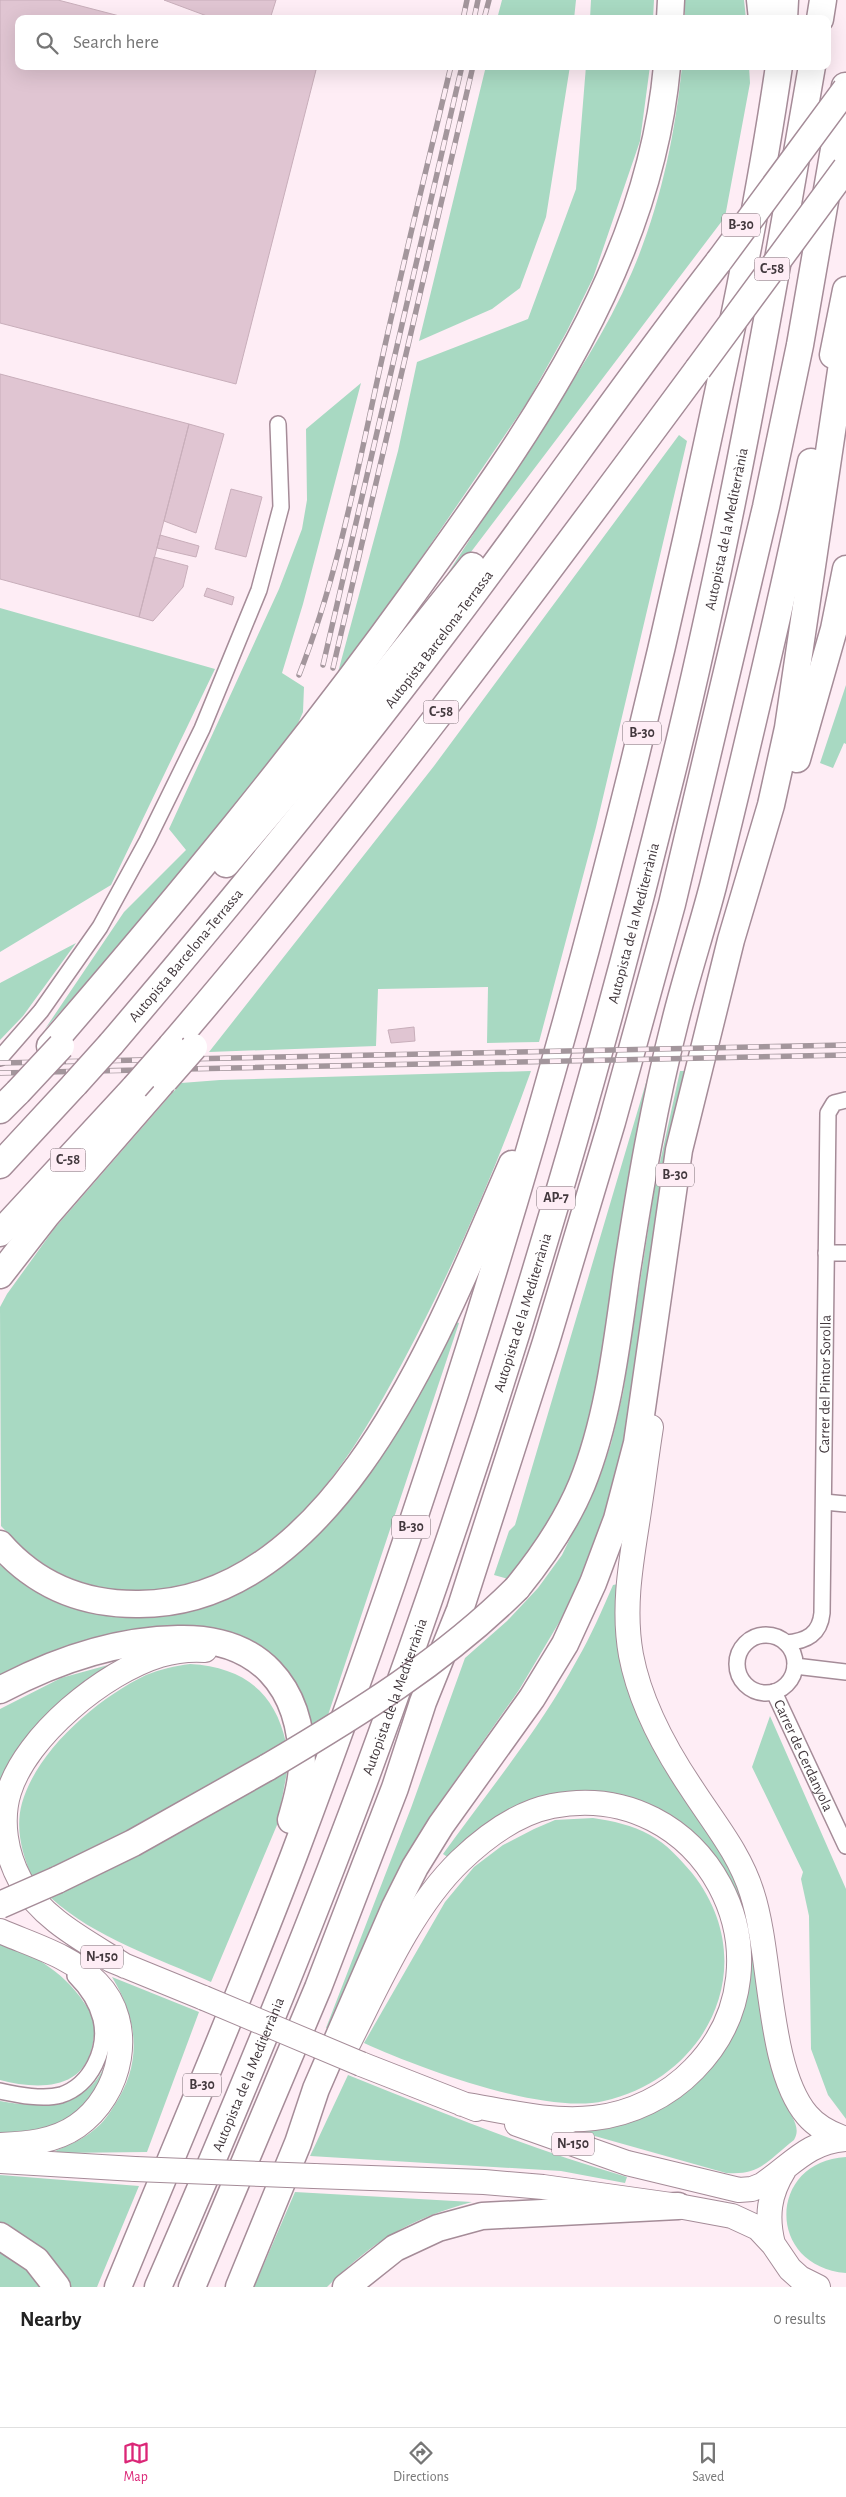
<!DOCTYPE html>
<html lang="en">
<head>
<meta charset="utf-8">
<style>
	:root { --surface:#fff; --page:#f2f2f2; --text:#222; --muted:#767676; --line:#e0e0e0; --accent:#db2777 }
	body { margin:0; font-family:"Alegreya Sans",sans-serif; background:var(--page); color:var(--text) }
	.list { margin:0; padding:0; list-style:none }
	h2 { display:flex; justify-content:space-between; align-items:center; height:65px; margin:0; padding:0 20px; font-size:21px }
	h2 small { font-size:16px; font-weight:400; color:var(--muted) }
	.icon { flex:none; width:28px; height:28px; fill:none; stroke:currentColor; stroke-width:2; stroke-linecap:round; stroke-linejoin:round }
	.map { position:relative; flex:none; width:846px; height:2287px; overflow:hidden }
	.search { position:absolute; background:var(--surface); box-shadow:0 5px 20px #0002; left:15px; right:15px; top:15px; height:55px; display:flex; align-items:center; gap:12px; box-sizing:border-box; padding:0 18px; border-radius:10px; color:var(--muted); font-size:19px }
	.sheet { height:140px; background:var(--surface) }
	nav { display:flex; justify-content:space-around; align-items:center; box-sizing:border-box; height:70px; border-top:1px solid var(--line); background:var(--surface); font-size:14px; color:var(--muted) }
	nav a { display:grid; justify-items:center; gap:2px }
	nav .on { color:var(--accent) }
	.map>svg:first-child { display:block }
</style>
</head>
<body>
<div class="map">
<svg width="846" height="2287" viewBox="0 0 846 2287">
	<rect width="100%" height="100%" fill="#feedf5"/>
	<path fill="#a8d9c2" d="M 502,0 L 576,0 L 574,19 L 497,19 Z
		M 591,0 L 654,0 L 653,19 L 590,19 Z
		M 685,0 L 744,0 L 746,19 L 685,19 Z
		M 486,66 L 570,66 L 546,217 L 520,288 L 492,309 L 419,341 Z
		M 586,66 L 650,66 L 640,141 L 593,278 L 567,331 L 528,401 L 409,576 L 337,676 L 398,451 L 417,362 L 528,319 L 576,189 Z
		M 682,66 L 749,66 L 750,83 L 725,217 L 430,606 L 428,604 C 464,548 501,492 537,436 C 572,383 607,330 632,272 C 660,207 675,136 682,66 Z
		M 361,383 L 303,604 L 282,673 L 304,687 L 303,712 L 296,728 L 169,890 L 45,1029 L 124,912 L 186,850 L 169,829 L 279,589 L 302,529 L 307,500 L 306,429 Z
		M 679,435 L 687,441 L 596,827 L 539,1042 L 487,1043 L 488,987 L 378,989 L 376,1046 L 209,1052 L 434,766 Z
		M 0,608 L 215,669 L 111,885 L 0,952 Z
		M 846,685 L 846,744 L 844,743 L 833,768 L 820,763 Z
		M 76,943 L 23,1016 L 0,1040 L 0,983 Z
		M 650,1069 L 657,1069 L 596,1411 L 565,1502 L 512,1580 L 494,1575 L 509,1531 L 515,1525 Z
		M 531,1071 C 496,1169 455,1263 407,1354 C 376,1412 343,1473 295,1519 C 253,1559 198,1593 138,1591 C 77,1590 41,1569 1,1526 L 0,1307 L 7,1294 L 54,1229 L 181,1083 L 220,1080 Z
		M 680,1071 L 687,1071 L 620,1466 L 607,1507 L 570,1604 L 519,1690 L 432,1814 L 398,1875 L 333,2031 L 326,2028 L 411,1808 L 465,1658 L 507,1621 L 538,1588 L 562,1555 L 599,1479 L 611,1444 L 623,1393 L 655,1185 Z
		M 455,1322 L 459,1323 L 327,1718 L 312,1726 C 303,1680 280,1655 238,1636 L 0,1678 L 0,1565 L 29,1588 L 55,1602 L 101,1615 L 129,1616 L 178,1613 L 207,1603 L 258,1577 Z
		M 618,1584 L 618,1621 L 745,1900 L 779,2083 C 781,2090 783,2097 785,2103 C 790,2115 802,2127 794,2140 C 769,2159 761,2176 726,2173 L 584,2133 L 585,2128 L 698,2079 L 717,2057 L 730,2036 L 745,1923 L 739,1901 L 729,1881 L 664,1813 L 644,1804 L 617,1797 L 520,1806 L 489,1822 L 449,1858 L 443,1854 C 489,1790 540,1729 577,1660 C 591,1636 602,1610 613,1585 Z
		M 119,1662 L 0,1786 L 0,1709 L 61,1678 Z
		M 190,1664 C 242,1667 275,1691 286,1743 L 149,1822 L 32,1877 C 22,1854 15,1828 22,1803 C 37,1750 98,1698 146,1675 C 161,1669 175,1666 190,1664 Z
		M 770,1716 L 846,1889 L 846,2119 L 828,2095 L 811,2049 L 809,1916 L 801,1879 L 803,1872 L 752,1767 Z
		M 287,1772 L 277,1825 L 211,1982 C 158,1958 95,1938 51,1898 Z
		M 593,1818 C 613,1821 632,1825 650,1835 C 667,1844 680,1859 692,1873 C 763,1962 710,2077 604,2101 C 544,2115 419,2068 364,2043 L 445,1902 L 474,1867 L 503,1845 L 534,1829 L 555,1820 Z
		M 0,1939 C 37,1958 66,1972 89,2010 C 96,2022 95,2034 92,2047 C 82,2092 35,2089 0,2080 Z
		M 112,1977 L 199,2012 L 147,2152 L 60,2153 L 55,2151 C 69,2145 84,2139 95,2129 C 103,2123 109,2114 114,2106 C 143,2063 138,2020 112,1977 Z
		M 113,2031 L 100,2093 L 62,2126 L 0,2138 L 0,2101 C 37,2108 84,2109 103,2069 C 109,2057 110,2043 113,2031 Z
		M 348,2075 C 440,2112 531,2149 627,2177 L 625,2183 L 561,2171 L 310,2156 Z
		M 846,2157 L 846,2273 C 765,2266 768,2161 846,2157 Z
		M 0,2175 L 139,2186 L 97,2287 L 68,2287 L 0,2224 Z
		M 295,2192 L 472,2202 C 409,2219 373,2241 327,2287 L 254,2287 Z
		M 0,2245 L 46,2287 L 0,2287 Z"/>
	<path fill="#e0c5d2" stroke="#c8aeba" d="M 0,0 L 58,0 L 131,19 L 19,19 L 19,66 L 303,66 L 316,70 L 236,384 L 0,323 Z
		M 164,0 L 276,0 L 270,19 L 215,19 Z
		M 0,374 L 189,424 L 139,617 L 0,579 Z
		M 189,424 L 224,434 L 196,533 L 164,521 Z
		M 231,489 L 262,497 L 246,557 L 215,549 Z
		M 160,535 L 199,546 L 196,557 L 157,548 Z
		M 154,557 L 188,566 L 183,587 L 153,621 L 139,617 Z
		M 207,588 L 234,597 L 232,605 L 204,596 Z
		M 414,1027 L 415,1041 L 391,1043 L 388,1030 Z"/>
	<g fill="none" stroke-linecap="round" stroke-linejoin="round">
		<g stroke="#a58c98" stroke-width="18">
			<g id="street">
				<path d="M 0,1058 L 41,1011 L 100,927 L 147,841 L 202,729 L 259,590 L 281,507 L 278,424"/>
				<path d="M 826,1253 L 846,1253"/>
				<path d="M 824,1502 L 846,1504"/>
				<circle cx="766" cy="1664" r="29"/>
				<path id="s1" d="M 786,1643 C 807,1641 820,1634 822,1613 L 828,1113 L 834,1103 L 846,1100"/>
				<path d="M 795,1666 L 846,1672"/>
				<path id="s2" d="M 774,1692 L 846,1846"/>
				<path d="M 0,2091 C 19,2095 43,2100 61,2095 C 91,2085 108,2049 101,2019 C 97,2003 87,1988 75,1976"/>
			</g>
		</g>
		<g stroke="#a58c98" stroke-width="26">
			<path id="primary" d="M 651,1427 C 646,1459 642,1492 637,1524 C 630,1568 623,1611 631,1655 C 640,1703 665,1749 692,1789 C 714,1823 740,1854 752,1893 C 772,1954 767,2068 807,2115 C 817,2127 831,2134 846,2139
				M 0,1931 C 32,1945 72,1956 97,1983 C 137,2024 122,2095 77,2126 C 54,2142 26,2144 0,2145
				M 111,1960 L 204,1998
				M 125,1966 C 88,1942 42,1920 20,1880 C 6,1854 0,1821 9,1792 C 26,1736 104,1672 160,1655 C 174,1651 190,1649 205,1650
				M 343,2054 C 375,1992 409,1910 460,1861 C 485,1837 517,1813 552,1806 C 703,1776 801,1960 694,2069 C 668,2096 631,2114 594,2118 C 550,2123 505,2111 462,2104
				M 361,2064 L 476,2109
				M 517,2124 L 627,2163 L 739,2190 L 752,2189 L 762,2185 C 792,2165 807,2142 846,2139
				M 0,2161 L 135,2169
				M 314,2176 L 484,2182 L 543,2187 L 678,2206 L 732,2216 L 758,2228 L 773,2244 L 790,2269 L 800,2278 L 818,2287
				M 773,2244 C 766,2216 769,2194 784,2170"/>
		</g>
		<g stroke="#a58c98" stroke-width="29">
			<g id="highway">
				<path d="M 760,0 L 762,19"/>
				<path d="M 670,19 L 671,0"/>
				<path d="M 784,19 L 785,0"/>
				<path d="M 820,19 L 823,0"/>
				<path d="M 833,355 L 846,290"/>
				<path d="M 797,759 L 834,629 L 846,569"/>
				<path d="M 226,864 L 351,717 L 472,566"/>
				<path id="s3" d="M 111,1044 C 226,909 339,772 446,630 C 539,508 625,382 719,261"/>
				<path d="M 50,1046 C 176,900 299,752 412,595 C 527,435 649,269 667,66"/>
				<path d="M 171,1046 C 358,828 528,599 698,369"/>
				<path d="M 0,1110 L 18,1092"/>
				<path d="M 0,1165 L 75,1084"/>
				<path d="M 0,1233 L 135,1087"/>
				<path d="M 0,1275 L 46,1216 L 161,1084"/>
				<path d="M 0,1544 C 36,1585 82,1604 136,1604 C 339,1607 445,1316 512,1164"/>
				<path d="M 517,1588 C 543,1556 566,1523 582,1484 C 609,1417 617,1341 627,1271 C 640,1187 654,1104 675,1022 C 686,977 701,932 713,886 C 748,745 781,604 811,462"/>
				<path d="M 0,1690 C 55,1661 115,1640 178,1639 C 259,1637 302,1686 302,1765 C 302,1784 296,1802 291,1820"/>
				<path d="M 57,1880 L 133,1843 L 268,1767"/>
				<path d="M 0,2236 L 36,2260 L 57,2287"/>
				<path d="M 118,2287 C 177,2143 239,2000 294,1855 C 456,1425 588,984 687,536 C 721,380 756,224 779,66"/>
				<path id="s4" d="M 158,2287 C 231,2119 301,1951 365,1779 C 486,1451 588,1115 671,776 C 729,541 771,304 812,66"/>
				<path d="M 192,2287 L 318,1988 L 395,1788 L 423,1702 L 460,1610 L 546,1342 L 612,1122 L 672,904 L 766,507 L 800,345 L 845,86"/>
				<path d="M 239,2287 L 298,2143 L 316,2089 L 395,1907 L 415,1867 L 441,1825 L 532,1698 L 565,1644 L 593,1583 L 617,1519 L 637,1443 L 679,1150 L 731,940 L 771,805 L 788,728 L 846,337"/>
				<path d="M 346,2287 L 395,2248 L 438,2228 L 482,2216 L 678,2206"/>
			</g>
		</g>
		<use href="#street" stroke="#fff" stroke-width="15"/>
		<use href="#primary" stroke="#fff" stroke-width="24"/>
		<use href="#highway" stroke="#fff" stroke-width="26"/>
		<g stroke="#a3969c" stroke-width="5.5">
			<path id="rail" d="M 463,19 L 467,0
				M 474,19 L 478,0
				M 484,19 L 489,0
				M 323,665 L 462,66
				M 333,668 L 473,66
				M 299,675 C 338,576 357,472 380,368 C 402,267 427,167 451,66
				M 0,1063 L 846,1045
				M 0,1073 L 846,1055"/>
		</g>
		<use href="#rail" stroke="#feedf5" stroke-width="4" stroke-dasharray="11" stroke-linecap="butt"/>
		<g stroke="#a58c98" stroke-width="26" stroke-linecap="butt">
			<path id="primary-bridge" d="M 204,1998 L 361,2064
				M 135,2169 L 314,2176"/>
		</g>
		<g stroke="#a58c98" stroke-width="29" stroke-linecap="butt">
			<path id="highway-bridge" d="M 719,261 L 846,89
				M 698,369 L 846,168
				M 165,1080 L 194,1047
				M 75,1084 L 111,1044
				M 135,1087 L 171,1046
				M 18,1092 L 61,1046
				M 268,1767 C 356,1715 444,1661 517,1588
				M 0,1905 L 57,1880"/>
		</g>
		<use href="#primary-bridge" stroke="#fff" stroke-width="24"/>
		<use href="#highway-bridge" stroke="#fff" stroke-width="26"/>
	</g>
	<g text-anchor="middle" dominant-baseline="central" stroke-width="4.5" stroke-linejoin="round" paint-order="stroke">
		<g fill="#feedf5" stroke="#7a6e74" stroke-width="1">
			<rect x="722" y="213.5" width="38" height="23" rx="4"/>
			<rect x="754.5" y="257.5" width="35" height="23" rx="4"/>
			<rect x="423.5" y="700.5" width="35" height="23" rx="4"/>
			<rect x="623" y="721.5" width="38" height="23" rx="4"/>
			<rect x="50.5" y="1148.5" width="35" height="23" rx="4"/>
			<rect x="656" y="1163.5" width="38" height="23" rx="4"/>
			<rect x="537" y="1186.5" width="38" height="23" rx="4"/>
			<rect x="392" y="1515.5" width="38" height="23" rx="4"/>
			<rect x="81" y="1945.5" width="42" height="23" rx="4"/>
			<rect x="183" y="2073.5" width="38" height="23" rx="4"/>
			<rect x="552" y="2132.5" width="42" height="23" rx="4"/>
		</g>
		<g font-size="14" font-weight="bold" fill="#42383d">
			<text x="741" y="225">B-30</text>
			<text x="772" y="269">C-58</text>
			<text x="441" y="712">C-58</text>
			<text x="642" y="733">B-30</text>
			<text x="68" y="1160">C-58</text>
			<text x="675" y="1175">B-30</text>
			<text x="556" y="1198">AP-7</text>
			<text x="411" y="1527">B-30</text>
			<text x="102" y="1957">N-150</text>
			<text x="202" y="2085">B-30</text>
			<text x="573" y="2144">N-150</text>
		</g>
		<g font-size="15" fill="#42383d" stroke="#feedf5">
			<text stroke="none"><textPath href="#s4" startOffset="1851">Autopista de la Mediterrània</textPath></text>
			<text stroke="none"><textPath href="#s3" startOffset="521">Autopista Barcelona-Terrassa</textPath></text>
			<text stroke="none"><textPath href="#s4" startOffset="1446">Autopista de la Mediterrània</textPath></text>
			<text stroke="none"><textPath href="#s3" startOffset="116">Autopista Barcelona-Terrassa</textPath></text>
			<text stroke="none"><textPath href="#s4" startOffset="1041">Autopista de la Mediterrània</textPath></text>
			<text stroke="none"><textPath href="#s1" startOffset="281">Carrer del Pintor Sorolla</textPath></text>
			<text stroke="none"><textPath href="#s4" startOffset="636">Autopista de la Mediterrània</textPath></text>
			<text stroke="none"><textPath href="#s2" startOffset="70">Carrer de Cerdanyola</textPath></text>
			<text stroke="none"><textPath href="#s4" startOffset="231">Autopista de la Mediterrània</textPath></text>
		</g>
	</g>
</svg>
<div class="search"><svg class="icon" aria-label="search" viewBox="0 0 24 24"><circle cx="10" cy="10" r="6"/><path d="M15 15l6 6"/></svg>Search here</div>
</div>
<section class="sheet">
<h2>Nearby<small>0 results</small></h2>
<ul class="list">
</ul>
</section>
<nav>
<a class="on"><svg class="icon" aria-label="map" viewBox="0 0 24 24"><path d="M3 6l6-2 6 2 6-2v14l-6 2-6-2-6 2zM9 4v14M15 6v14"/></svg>Map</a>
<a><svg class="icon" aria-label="directions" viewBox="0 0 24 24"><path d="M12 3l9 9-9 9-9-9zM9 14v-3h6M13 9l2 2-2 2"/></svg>Directions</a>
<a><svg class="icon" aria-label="saved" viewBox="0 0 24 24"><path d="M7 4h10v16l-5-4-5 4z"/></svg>Saved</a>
</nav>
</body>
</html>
